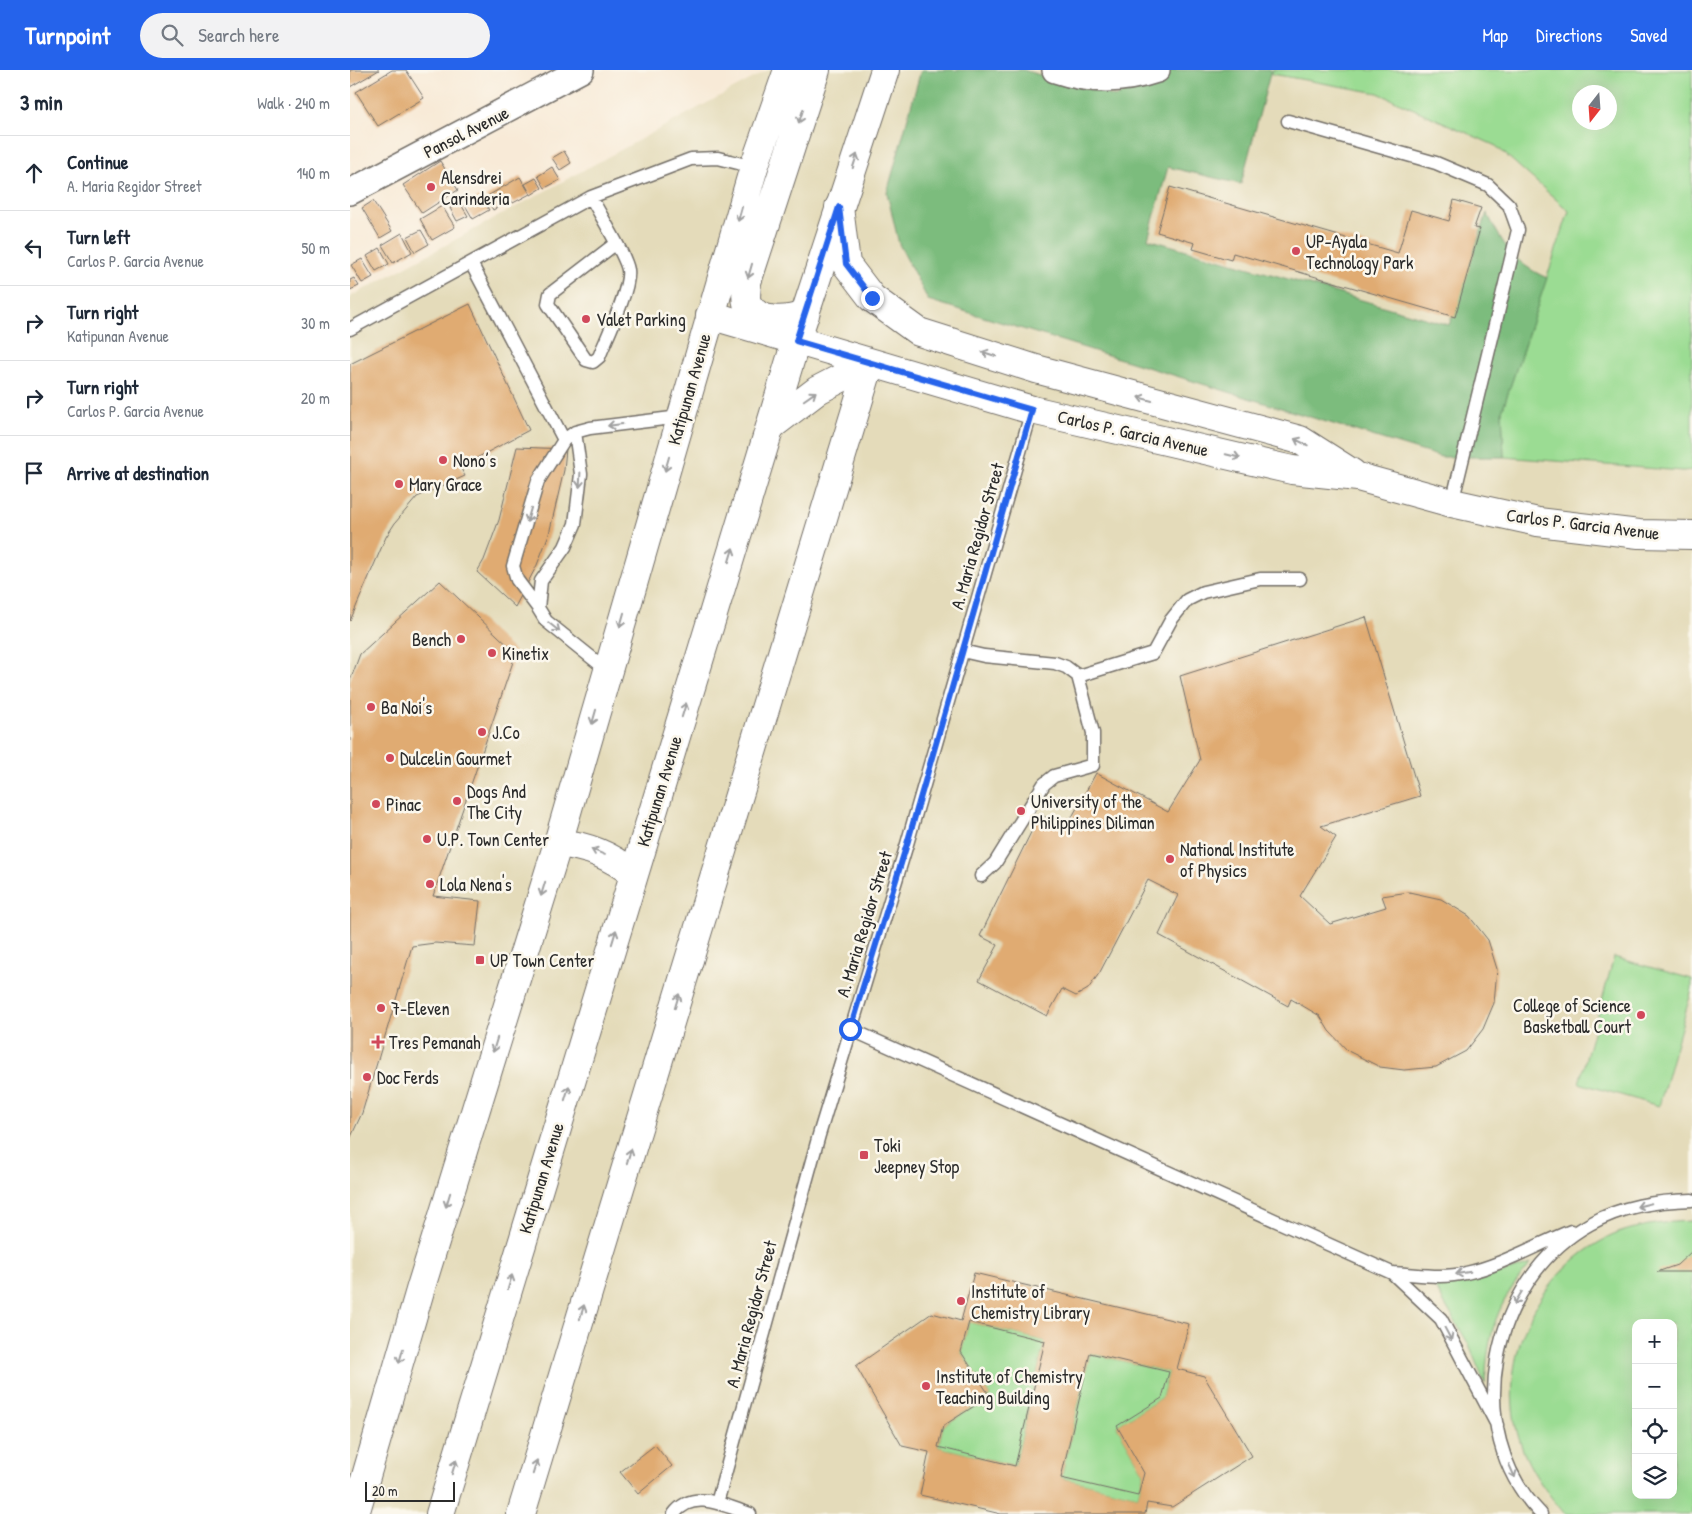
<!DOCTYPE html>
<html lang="en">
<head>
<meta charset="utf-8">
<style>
	:root { --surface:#fff; --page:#f2f2f3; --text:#1f2937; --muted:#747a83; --line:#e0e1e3; --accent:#2563eb }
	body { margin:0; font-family:"Patrick Hand",sans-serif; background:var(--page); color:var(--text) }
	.controls { position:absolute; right:15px; bottom:15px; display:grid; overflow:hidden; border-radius:10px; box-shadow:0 5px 20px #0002 }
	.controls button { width:45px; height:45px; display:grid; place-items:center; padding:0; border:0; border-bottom:1px solid var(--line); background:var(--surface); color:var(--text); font:25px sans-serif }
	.compass { position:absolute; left:1222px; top:15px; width:45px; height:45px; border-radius:50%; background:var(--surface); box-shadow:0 5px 20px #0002; rotate:197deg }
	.scale { position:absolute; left:15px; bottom:12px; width:90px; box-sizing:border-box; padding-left:5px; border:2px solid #2b2b2b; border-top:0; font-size:14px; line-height:18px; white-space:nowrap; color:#2b2b2b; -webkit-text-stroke:4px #fbf7ec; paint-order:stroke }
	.stop { position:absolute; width:15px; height:15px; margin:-11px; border:4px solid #2563eb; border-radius:50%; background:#fff }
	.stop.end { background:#2563eb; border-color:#fff; box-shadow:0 1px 5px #0008 }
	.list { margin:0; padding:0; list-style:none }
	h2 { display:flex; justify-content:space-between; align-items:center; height:65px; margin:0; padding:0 20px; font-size:21px }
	h2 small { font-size:16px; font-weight:400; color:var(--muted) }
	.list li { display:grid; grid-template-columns:32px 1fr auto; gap:15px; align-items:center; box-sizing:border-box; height:75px; padding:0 20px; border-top:1px solid var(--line) }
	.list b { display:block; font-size:19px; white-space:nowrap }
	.list p { margin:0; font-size:16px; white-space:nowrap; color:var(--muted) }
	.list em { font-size:16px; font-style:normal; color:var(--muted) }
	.icon { flex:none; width:28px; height:28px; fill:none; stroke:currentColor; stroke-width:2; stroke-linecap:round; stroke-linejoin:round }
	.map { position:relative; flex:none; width:1342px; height:1444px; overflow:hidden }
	header { display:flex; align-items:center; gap:30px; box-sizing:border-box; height:70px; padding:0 25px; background:var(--accent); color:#fff }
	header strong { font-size:24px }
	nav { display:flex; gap:28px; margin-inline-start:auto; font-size:18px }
	.search { width:350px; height:45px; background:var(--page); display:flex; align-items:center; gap:12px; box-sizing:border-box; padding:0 18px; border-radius:28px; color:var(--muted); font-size:19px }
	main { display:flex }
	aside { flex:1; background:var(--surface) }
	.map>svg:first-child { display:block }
</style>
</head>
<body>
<header>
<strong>Turnpoint</strong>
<div class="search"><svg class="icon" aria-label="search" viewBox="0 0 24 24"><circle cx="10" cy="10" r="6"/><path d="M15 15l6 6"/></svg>Search here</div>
<nav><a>Map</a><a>Directions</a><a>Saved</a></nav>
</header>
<main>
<aside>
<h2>3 min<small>Walk · 240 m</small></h2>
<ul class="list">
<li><svg class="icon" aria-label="ahead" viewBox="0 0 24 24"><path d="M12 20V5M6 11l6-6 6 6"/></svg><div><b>Continue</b><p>A. Maria Regidor Street</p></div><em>140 m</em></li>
<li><svg class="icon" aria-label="left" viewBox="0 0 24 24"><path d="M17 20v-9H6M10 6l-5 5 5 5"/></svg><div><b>Turn left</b><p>Carlos P. Garcia Avenue</p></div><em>50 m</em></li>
<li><svg class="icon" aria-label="right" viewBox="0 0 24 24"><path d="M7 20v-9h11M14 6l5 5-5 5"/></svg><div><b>Turn right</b><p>Katipunan Avenue</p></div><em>30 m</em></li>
<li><svg class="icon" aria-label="right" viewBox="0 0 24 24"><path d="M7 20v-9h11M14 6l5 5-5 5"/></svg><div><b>Turn right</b><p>Carlos P. Garcia Avenue</p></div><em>20 m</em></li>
<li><svg class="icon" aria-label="arrive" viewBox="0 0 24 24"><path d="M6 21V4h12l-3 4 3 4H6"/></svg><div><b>Arrive at destination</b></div></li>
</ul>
</aside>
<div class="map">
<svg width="1342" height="1444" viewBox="0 0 1342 1444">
	<rect width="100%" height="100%" fill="#fbf7ec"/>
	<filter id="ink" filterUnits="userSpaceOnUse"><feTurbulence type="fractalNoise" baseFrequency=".02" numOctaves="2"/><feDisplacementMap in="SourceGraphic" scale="10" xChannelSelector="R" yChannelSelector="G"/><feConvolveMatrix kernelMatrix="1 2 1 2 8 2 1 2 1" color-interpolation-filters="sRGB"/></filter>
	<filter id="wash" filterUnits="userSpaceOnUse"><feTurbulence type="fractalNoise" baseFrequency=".0096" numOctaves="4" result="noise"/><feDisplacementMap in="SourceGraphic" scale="20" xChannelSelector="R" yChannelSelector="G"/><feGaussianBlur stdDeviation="1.12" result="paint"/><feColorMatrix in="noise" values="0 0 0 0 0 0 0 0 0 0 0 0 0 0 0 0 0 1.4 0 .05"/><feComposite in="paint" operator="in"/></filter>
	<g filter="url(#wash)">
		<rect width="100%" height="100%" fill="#f8ead7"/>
		<path fill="#e4dbba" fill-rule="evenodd" d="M 418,0 L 1342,0 L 1342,1444 L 0,1444 L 0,227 ZM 1230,22 L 1260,22 L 1260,52 L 1230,52 ZM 1286,1253 L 1323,1253 L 1323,1425 L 1286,1425 Z"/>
		<path fill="#9bdc93" stroke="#63845f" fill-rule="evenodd" d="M 922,0 L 1342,0 L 1342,400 L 1333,401 L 1154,387 L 1152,341 L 1219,141 L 1146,76 L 1028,23 L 922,4 ZM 1230,22 L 1260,22 L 1260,52 L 1230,52 Z
			M 1264,887 L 1342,909 L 1342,919 L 1309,1036 L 1229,1013 Z
			M 1342,1151 L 1342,1444 L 1215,1444 C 1199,1425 1185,1408 1175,1385 C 1138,1300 1186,1194 1271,1162 C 1295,1154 1317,1152 1342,1151 ZM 1286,1253 L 1323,1253 L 1323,1425 L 1286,1425 Z
			M 1181,1194 C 1146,1233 1138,1263 1135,1314 L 1118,1273 L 1083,1214 L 1119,1213 Z
			M 619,1252 L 695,1271 L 665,1396 L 588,1377 L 593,1356 L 640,1326 L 611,1282 Z
			M 740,1283 L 819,1302 L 812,1328 L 767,1356 L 794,1403 L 788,1426 L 711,1408 Z"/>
		<path fill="#7cbc7d" stroke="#547454" d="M 571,0 L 673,0 L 766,27 L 802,0 L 921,0 L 891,114 L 818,97 L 798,169 L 1099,255 L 1137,143 C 1153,174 1163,193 1197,208 L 1152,341 L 1154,387 L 1091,387 L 578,230 L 549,174 L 537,123 Z"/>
		<g id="blocks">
			<path fill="#e0ab72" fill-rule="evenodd" d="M 0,0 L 29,0 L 0,17 Z
				M 42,0 L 56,0 L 74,28 L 28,56 L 6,22 Z
				M 214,81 L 221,93 L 210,100 L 202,88 Z
				M 90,91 L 108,120 L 72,143 L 53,115 Z
				M 202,97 L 210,110 L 195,118 L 188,106 Z
				M 170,107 L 180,124 L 163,133 L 161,130 L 143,140 L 136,127 Z
				M 186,108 L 192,118 L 181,125 L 175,114 Z
				M 820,117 L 1048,183 L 1061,140 L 1099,151 L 1104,130 L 1131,138 L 1124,158 L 1130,159 L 1105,247 L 883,183 L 881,190 L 843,179 L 845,173 L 807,162 Z
				M 131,126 L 139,140 L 123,149 L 115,135 Z
				M 23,131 L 42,161 L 30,168 L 12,138 Z
				M 110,133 L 118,146 L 107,151 L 100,138 Z
				M 92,136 L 105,157 L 82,170 L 70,149 Z
				M 71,160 L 79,174 L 65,182 L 57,167 Z
				M 52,163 L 62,182 L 43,193 L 32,175 Z
				M 30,178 L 39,194 L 26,201 L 17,186 Z
				M 12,189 L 23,207 L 12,213 L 1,195 Z
				M 4,208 L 9,216 L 0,220 L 0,210 Z
				M 120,234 L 179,360 L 110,397 L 115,406 L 67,427 L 45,453 L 36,467 L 0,551 L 0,294 Z
				M 167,377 L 216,379 L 214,400 L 199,464 L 187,495 L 165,537 L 127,502 L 134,490 L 149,450 Z
				M 90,511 L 166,583 L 83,826 L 130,831 L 125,876 L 85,873 L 62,876 L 12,1043 L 0,1069 L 0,611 L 10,584 Z
				M 1016,547 L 1070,726 L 971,756 L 986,767 L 950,826 L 980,854 L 1036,837 L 1032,826 L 1059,822 L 1091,829 L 1119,846 L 1138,870 L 1147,899 L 1144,933 L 1133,959 L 1116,981 L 1086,997 L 1054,1000 L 1030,997 L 998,981 L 979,961 L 970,946 L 941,929 L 938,936 L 809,865 L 828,825 L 798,810 L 750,902 L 738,919 L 726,926 L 712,919 L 697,946 L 629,910 L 648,875 L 630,866 L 690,744 L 716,758 L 746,703 L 818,742 L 850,690 L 830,606 Z
				M 1342,1181 L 1342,1202 L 1307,1202 L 1327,1195 Z
				M 624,1203 L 839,1254 L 827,1299 L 854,1306 L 902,1386 L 822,1437 L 797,1433 L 795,1444 L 651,1444 L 570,1425 L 579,1382 L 552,1376 L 506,1296 L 582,1243 L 611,1251 ZM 619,1252 L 695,1271 L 665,1396 L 588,1377 L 593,1356 L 640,1326 L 611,1282 ZM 740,1283 L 819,1302 L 812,1328 L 767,1356 L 794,1403 L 788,1426 L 711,1408 Z
				M 305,1375 L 322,1396 L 288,1424 L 270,1402 Z"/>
		</g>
	</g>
	<g filter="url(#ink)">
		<use href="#blocks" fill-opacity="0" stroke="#736e67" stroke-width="1"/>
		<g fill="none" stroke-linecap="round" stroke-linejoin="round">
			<g stroke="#736e67" stroke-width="15">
				<path id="service" d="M 938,51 L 1086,93 L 1138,115 L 1159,135 L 1168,160 L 1102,433
					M 241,127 C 249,143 276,186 278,200 C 281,218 256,269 249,287 L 243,292 L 236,290 L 198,234 L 200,224 L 265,174
					M 121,193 L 214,370
					M 0,259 L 241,127 L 341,89 L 368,88 L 404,97
					M 225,362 L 231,404 L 225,454 L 215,477 L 191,511 L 188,538 L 196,551 L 257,600
					M 188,538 L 167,510 L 163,496 L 188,411 L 214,370 L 225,362 L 240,358 L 330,347
					M 612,581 L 634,586 L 705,593 L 716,597 L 728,606 L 743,663 L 743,695 L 704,706 L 694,714 L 645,793 L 631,806
					M 728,606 L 803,583 L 821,550 L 837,530 L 853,522 L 910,509 L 950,509
					M 500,959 L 1042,1203 L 1091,1249 L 1147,1355
					M 1042,1203 C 1067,1204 1092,1209 1116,1203 C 1150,1196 1188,1174 1221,1161
					M 367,1433 L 469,1065 L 557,774 L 682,340
					M 324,1444 C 343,1418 375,1436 400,1444
					M 1191,1444 C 1109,1361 1140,1209 1240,1154 C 1272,1136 1306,1131 1342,1130"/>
			</g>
			<g stroke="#736e67" stroke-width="28">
				<path id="minor" d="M 705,0 C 741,12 771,12 807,0
					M 0,122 L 231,0"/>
			</g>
			<g stroke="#736e67" stroke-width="30">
				<path id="tertiary" d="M 171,1444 L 520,293"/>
			</g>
			<g stroke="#736e67" stroke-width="30">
				<path id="secondary" d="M 489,137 L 496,194 L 522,228 L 569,262 L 686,299 L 950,370 L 1002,403
					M 360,245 L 682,340 L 942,400 L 1008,407 L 1102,433 L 1188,452 L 1289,464 L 1342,465"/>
			</g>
			<g stroke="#736e67" stroke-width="30">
				<path id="primary" d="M 455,245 C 437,251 408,255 397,233 C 395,227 397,218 397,212 L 466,0
					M 422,355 L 468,320 L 520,293
					M 208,773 C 237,776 260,785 284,804
					M 5,1444 L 71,1217 L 208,773 L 404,97 L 438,0
					M 90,1444 L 446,271 L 535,0"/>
			</g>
			<use href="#service" stroke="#fff" stroke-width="12"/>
			<use href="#minor" stroke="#fff" stroke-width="25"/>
			<use href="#tertiary" stroke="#fff" stroke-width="28"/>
			<use href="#secondary" stroke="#fff" stroke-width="28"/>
			<use href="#primary" stroke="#fff" stroke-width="28"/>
		</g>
		<defs><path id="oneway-shaft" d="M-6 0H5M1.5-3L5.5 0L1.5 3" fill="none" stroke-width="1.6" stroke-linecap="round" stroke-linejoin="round" transform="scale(1.25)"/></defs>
		<g stroke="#a0a0a0">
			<use href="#oneway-shaft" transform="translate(451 46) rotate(108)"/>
			<use href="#oneway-shaft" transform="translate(505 91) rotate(-72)"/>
			<use href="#oneway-shaft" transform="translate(390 144) rotate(106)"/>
			<use href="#oneway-shaft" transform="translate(400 201) rotate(106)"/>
			<use href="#oneway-shaft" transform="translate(639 284) rotate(-162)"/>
			<use href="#oneway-shaft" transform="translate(460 326) rotate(-35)"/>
			<use href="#oneway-shaft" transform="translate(795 329) rotate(-165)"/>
			<use href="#oneway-shaft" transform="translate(265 355) rotate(173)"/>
			<use href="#oneway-shaft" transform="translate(951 372) rotate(-154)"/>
			<use href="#oneway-shaft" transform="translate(883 386) rotate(13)"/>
			<use href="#oneway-shaft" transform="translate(317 394) rotate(106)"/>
			<use href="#oneway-shaft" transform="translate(230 410) rotate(93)"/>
			<use href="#oneway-shaft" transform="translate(179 445) rotate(106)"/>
			<use href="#oneway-shaft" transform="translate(381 485) rotate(-73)"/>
			<use href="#oneway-shaft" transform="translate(272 550) rotate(106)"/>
			<use href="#oneway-shaft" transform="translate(204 557) rotate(39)"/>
			<use href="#oneway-shaft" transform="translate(334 640) rotate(-73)"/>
			<use href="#oneway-shaft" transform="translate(244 647) rotate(106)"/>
			<use href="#oneway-shaft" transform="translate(248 782) rotate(-158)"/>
			<use href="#oneway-shaft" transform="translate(193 819) rotate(107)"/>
			<use href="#oneway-shaft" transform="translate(264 867) rotate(-73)"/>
			<use href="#oneway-shaft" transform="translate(327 931) rotate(-73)"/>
			<use href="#oneway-shaft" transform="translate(145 975) rotate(107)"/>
			<use href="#oneway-shaft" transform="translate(217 1023) rotate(-73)"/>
			<use href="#oneway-shaft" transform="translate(279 1086) rotate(-73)"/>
			<use href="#oneway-shaft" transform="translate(98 1130) rotate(107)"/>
			<use href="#oneway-shaft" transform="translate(1294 1135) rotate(167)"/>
			<use href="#oneway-shaft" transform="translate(1113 1203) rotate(170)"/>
			<use href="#oneway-shaft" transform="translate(160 1212) rotate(-73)"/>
			<use href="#oneway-shaft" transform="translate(1168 1228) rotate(121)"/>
			<use href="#oneway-shaft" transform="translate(232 1242) rotate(-73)"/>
			<use href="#oneway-shaft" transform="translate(1098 1264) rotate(62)"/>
			<use href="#oneway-shaft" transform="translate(51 1286) rotate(106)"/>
			<use href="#oneway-shaft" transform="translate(104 1397) rotate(-73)"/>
			<use href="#oneway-shaft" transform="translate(185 1397) rotate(-73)"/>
			<use href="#oneway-shaft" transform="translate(1162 1401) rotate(66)"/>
		</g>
	</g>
	<g fill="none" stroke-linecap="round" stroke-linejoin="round" filter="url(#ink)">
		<path stroke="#2563eb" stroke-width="6" d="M 500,959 L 557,774 L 682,340 L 446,271 L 489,137 L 496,194 L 522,228"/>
	</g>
	<g fill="#d1495b" stroke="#fbf7ec" stroke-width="2">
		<circle cx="81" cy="117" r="5"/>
		<circle cx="946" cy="181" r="5"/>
		<circle cx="236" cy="249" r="5"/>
		<circle cx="93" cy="390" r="5"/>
		<circle cx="49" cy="414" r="5"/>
		<circle cx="111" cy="569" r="5"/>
		<circle cx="142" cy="583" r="5"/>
		<circle cx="21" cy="637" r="5"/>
		<circle cx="132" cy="662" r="5"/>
		<circle cx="40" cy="688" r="5"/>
		<circle cx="107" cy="731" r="5"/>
		<circle cx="26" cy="734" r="5"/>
		<circle cx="671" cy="741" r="5"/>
		<circle cx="77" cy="769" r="5"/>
		<circle cx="820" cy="789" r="5"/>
		<circle cx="80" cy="814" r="5"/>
		<rect x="125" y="885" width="10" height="10" rx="2.5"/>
		<circle cx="31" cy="938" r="5"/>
		<circle cx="1291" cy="945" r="5"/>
		<path d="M25.5 964.5h5v5h5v5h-5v5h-5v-5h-5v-5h5z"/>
		<circle cx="17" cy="1007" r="5"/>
		<rect x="509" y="1080" width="10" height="10" rx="2.5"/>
		<circle cx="611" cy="1231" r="5"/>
		<circle cx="576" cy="1316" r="5"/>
	</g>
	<g text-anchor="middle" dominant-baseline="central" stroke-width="5" stroke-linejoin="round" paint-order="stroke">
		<g font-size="18" fill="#2b2b2b" stroke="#fbf7ec">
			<text transform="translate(116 62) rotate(-27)">Pansol Avenue</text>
			<text transform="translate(339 319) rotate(-74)">Katipunan Avenue</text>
			<text transform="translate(783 363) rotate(13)">Carlos P. Garcia Avenue</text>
			<text transform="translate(1233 454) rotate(7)">Carlos P. Garcia Avenue</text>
			<text transform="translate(627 466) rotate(-74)">A. Maria Regidor Street</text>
			<text transform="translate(309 721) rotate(-73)">Katipunan Avenue</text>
			<text transform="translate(514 854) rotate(-73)">A. Maria Regidor Street</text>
			<text transform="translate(191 1108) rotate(-73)">Katipunan Avenue</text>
			<text transform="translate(401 1244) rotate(-75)">A. Maria Regidor Street</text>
		</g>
		<g font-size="18" fill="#2b2b2b" stroke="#fbf7ec" text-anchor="start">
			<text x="91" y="107">Alensdrei<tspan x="91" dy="21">Carinderia</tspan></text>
			<text x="956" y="171">UP-Ayala<tspan x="956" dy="21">Technology Park</tspan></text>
			<text x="246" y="249">Valet Parking</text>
			<text x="103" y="390">Nono’s</text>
			<text x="59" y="414">Mary Grace</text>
			<text x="101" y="569" text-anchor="end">Bench</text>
			<text x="152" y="583">Kinetix</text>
			<text x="31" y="637">Ba Noi's</text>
			<text x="142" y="662">J.Co</text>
			<text x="50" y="688">Dulcelin Gourmet</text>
			<text x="117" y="721">Dogs And<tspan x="117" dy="21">The City</tspan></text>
			<text x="681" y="731">University of the<tspan x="681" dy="21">Philippines Diliman</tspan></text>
			<text x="36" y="734">Pinac</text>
			<text x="87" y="769">U.P. Town Center</text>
			<text x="830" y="779">National Institute<tspan x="830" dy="21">of Physics</tspan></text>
			<text x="90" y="814">Lola Nena's</text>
			<text x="140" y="890">UP Town Center</text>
			<text x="1281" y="935" text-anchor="end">College of Science<tspan x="1281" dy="21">Basketball Court</tspan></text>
			<text x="41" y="938">7-Eleven</text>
			<text x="39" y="972">Tres Pemanah</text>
			<text x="27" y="1007">Doc Ferds</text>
			<text x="524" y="1075">Toki<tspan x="524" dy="21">Jeepney Stop</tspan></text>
			<text x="621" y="1221">Institute of<tspan x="621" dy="21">Chemistry Library</tspan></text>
			<text x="586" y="1306">Institute of Chemistry<tspan x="586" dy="21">Teaching Building</tspan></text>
		</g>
	</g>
</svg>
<div class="controls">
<button>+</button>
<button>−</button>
<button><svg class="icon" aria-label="locate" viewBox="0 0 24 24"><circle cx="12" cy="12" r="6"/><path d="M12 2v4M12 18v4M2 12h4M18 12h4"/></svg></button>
<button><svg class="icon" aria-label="layers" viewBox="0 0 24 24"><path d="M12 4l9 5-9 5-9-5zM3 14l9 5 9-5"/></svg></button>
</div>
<svg class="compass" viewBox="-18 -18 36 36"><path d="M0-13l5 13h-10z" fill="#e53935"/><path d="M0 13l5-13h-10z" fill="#747a83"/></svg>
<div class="scale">20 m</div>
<div class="stop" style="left:500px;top:959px"></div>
<div class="stop end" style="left:522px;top:228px"></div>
</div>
</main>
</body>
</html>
